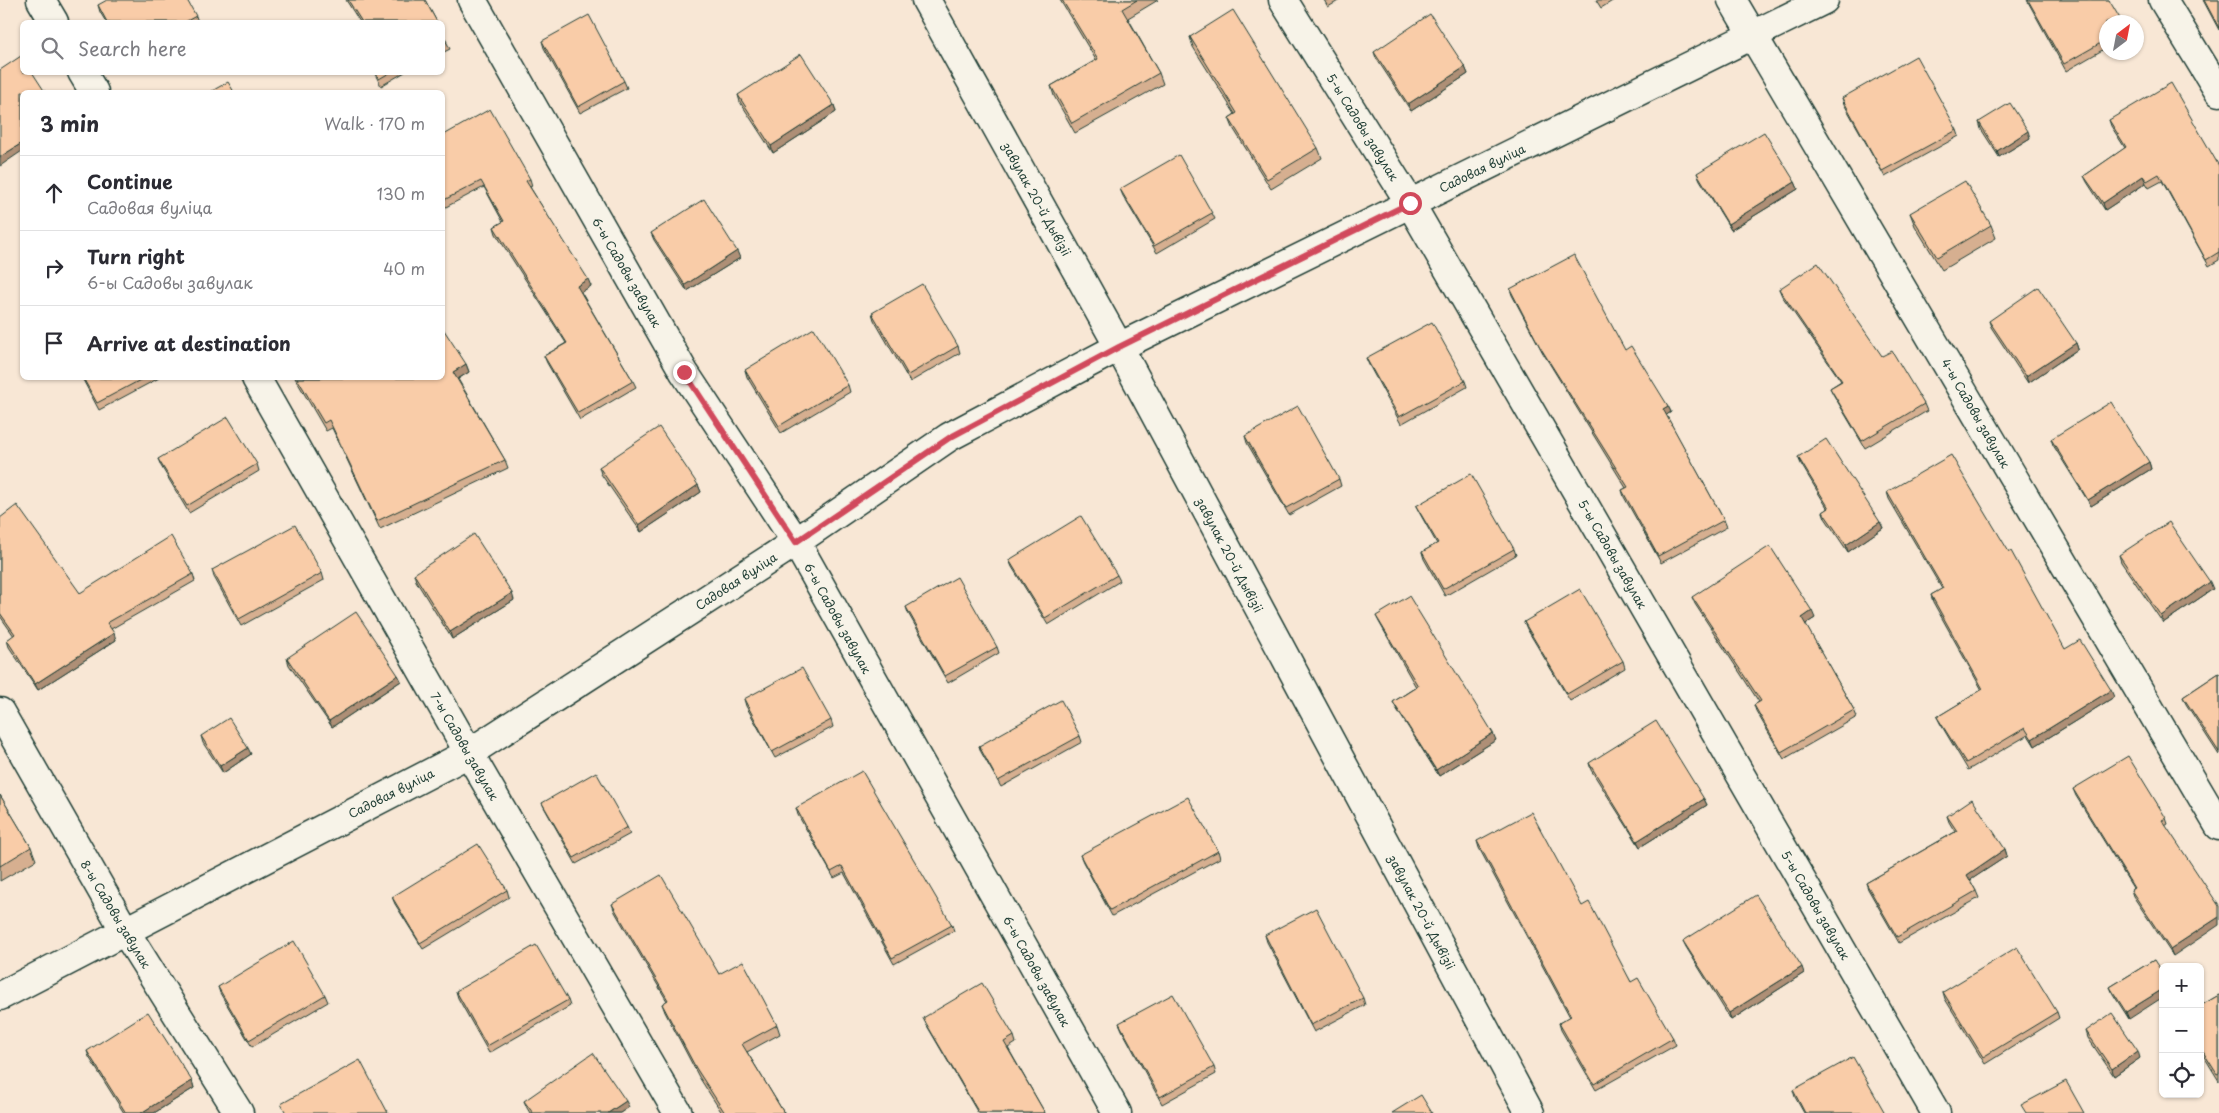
<!DOCTYPE html>
<html lang="en">
<head>
<meta charset="utf-8">
<style>
	:root { --surface:#fff; --page:#f2f2f3; --text:#2b2b33; --muted:#7c7c81; --line:#e1e1e2 }
	body { margin:0; font-family:"Playpen Sans",sans-serif; background:var(--page); color:var(--text) }
	.controls { position:absolute; right:15px; bottom:15px; display:grid; overflow:hidden; border-radius:8px; box-shadow:0 1px 4px #0004 }
	.controls button { width:45px; height:45px; display:grid; place-items:center; padding:0; border:0; border-bottom:1px solid var(--line); background:var(--surface); color:var(--text); font:25px sans-serif }
	.compass { position:absolute; left:2099px; top:15px; width:45px; height:45px; border-radius:50%; background:var(--surface); box-shadow:0 1px 4px #0004; rotate:32deg }
	.stop { position:absolute; width:15px; height:15px; margin:-11px; border:4px solid #d1495b; border-radius:50%; background:#fff }
	.stop.end { background:#d1495b; border-color:#fff; box-shadow:0 1px 5px #0008 }
	.list { margin:0; padding:0; list-style:none }
	h2 { display:flex; justify-content:space-between; align-items:center; height:65px; margin:0; padding:0 20px; font-size:21px }
	h2 small { font-size:16px; font-weight:400; color:var(--muted) }
	.list li { display:grid; grid-template-columns:32px 1fr auto; gap:15px; align-items:center; box-sizing:border-box; height:75px; padding:0 20px; border-top:1px solid var(--line) }
	.list b { display:block; font-size:19px; white-space:nowrap }
	.list p { margin:0; font-size:16px; white-space:nowrap; color:var(--muted) }
	.list em { font-size:16px; font-style:normal; color:var(--muted) }
	.icon { flex:none; width:28px; height:28px; fill:none; stroke:currentColor; stroke-width:2; stroke-linecap:round; stroke-linejoin:round }
	.map { position:relative; flex:none; width:2219px; height:1113px; overflow:hidden }
	.search { position:absolute; background:var(--surface); box-shadow:0 1px 4px #0004; left:20px; top:20px; width:425px; height:55px; display:flex; align-items:center; gap:12px; box-sizing:border-box; padding:0 18px; border-radius:8px; color:var(--muted); font-size:19px }
	.panel { position:absolute; background:var(--surface); box-shadow:0 1px 4px #0004; left:20px; top:90px; width:425px; height:290px; border-radius:8px }
	.map>svg:first-child { display:block }
</style>
</head>
<body>
<div class="map">
<svg width="2219" height="1113" viewBox="0 0 2219 1113">
	<rect width="100%" height="100%" fill="#f8e7d5"/>
	<filter id="ink" filterUnits="userSpaceOnUse"><feTurbulence type="fractalNoise" baseFrequency=".02" numOctaves="2"/><feDisplacementMap in="SourceGraphic" scale="10" xChannelSelector="R" yChannelSelector="G"/><feConvolveMatrix kernelMatrix="1 2 1 2 8 2 1 2 1" color-interpolation-filters="sRGB"/></filter>
	<g filter="url(#ink)">
		<g fill="none" stroke-linecap="round" stroke-linejoin="round">
			<g stroke="#1f3d34" stroke-width="31">
				<path id="minor" d="M 41,0 L 54,22
					M 472,0 L 684,372 L 796,542 L 1117,1113
					M 926,0 L 1119,347 L 1530,1113
					M 1283,0 L 1410,203 L 1936,1113
					M 1732,0 L 2219,826
					M 2163,0 L 2219,92
					M 82,72 L 94,92
					M 256,378 L 469,753 L 678,1113
					M 0,712 L 125,931 L 239,1113
					M 0,996 L 469,753 L 796,542 L 949,437 L 1119,347 L 1824,0"/>
			</g>
			<use href="#minor" stroke="#f7f3e8" stroke-width="28"/>
		</g>
		<path fill="#d6af90" stroke="#1f3d34" d="M 346,0 L 425,0 L 437,22 L 360,22 Z
			M 1060,0 L 1158,0 L 1128,18 L 1159,73 L 1163,84 L 1075,133 L 1054,96 L 1051,86 L 1096,60 Z
			M 1324,0 L 1340,0 L 1328,7 Z
			M 1596,0 L 1614,0 L 1601,8 Z
			M 2027,0 L 2109,0 L 2106,22 L 2106,48 L 2066,71 Z
			M 2203,0 L 2219,0 L 2219,30 Z
			M 98,5 L 196,16 L 198,22 L 106,22 L 100,12 Z
			M 442,33 L 450,49 L 442,53 Z
			M 1190,37 L 1318,148 L 1322,158 L 1271,189 L 1233,128 L 1229,118 L 1235,114 L 1193,47 Z
			M 542,41 L 624,81 L 627,88 L 580,113 L 544,48 Z
			M 1374,52 L 1465,67 L 1468,74 L 1411,111 L 1376,58 Z
			M 374,72 L 405,72 L 381,86 Z
			M 738,95 L 834,105 L 836,112 L 773,153 L 740,102 Z
			M 1842,98 L 1957,130 L 1959,136 L 1885,177 L 1844,104 Z
			M 2109,120 L 2219,166 L 2219,260 L 2209,266 L 2162,181 L 2149,188 L 2146,183 L 2105,210 L 2087,182 L 2084,176 L 2125,148 L 2111,126 Z
			M 1979,122 L 2030,138 L 1999,157 L 1981,129 Z
			M 442,136 L 530,179 L 532,186 L 530,187 L 591,286 L 581,292 L 633,381 L 636,387 L 580,420 L 547,363 L 544,356 L 566,343 L 496,234 L 494,227 L 503,222 L 484,187 L 444,208 L 442,205 Z
			M 1697,173 L 1795,182 L 1798,189 L 1731,230 L 1700,180 Z
			M 1120,189 L 1212,213 L 1215,219 L 1157,253 L 1123,196 Z
			M 1910,213 L 1991,225 L 1996,238 L 1942,270 L 1915,226 Z
			M 651,233 L 740,258 L 687,291 L 654,240 Z
			M 1510,289 L 1625,350 L 1668,406 L 1671,412 L 1666,415 L 1724,520 L 1727,527 L 1661,563 L 1624,497 L 1622,490 L 1626,488 L 1543,353 L 1512,295 Z
			M 1779,289 L 1882,356 L 1924,404 L 1927,411 L 1865,448 L 1833,394 L 1830,388 L 1841,381 L 1782,296 Z
			M 872,313 L 958,346 L 960,353 L 910,382 L 874,320 Z
			M 1989,321 L 2076,343 L 2078,349 L 2028,383 L 1991,327 Z
			M 1366,358 L 1465,381 L 1467,387 L 1401,424 L 1369,365 Z
			M 466,364 L 469,372 L 458,379 L 505,460 L 508,468 L 380,529 L 332,428 L 326,431 L 295,378 L 442,378 Z
			M 745,370 L 848,385 L 850,392 L 781,433 L 747,377 Z
			M 82,378 L 159,378 L 99,410 Z
			M 1245,436 L 1339,479 L 1341,486 L 1289,515 L 1247,443 Z
			M 2051,439 L 2149,462 L 2151,469 L 2091,506 L 2053,445 Z
			M 1798,457 L 1880,522 L 1883,528 L 1848,552 L 1825,518 L 1823,512 L 1828,509 L 1801,464 Z
			M 158,459 L 257,464 L 259,471 L 189,513 L 161,466 Z
			M 599,467 L 698,485 L 701,492 L 641,532 L 601,474 Z
			M 1887,492 L 2065,649 L 2114,697 L 2035,746 L 2028,735 L 1968,770 L 1940,723 L 1937,717 L 1982,690 L 1933,602 L 1931,595 L 1942,589 L 1889,499 Z
			M 1416,506 L 1514,549 L 1516,555 L 1445,596 L 1424,559 L 1422,552 L 1437,544 L 1419,512 Z
			M 0,518 L 80,593 L 193,574 L 195,581 L 111,629 L 116,640 L 38,690 L 9,647 L 7,640 L 14,636 L 0,616 Z
			M 2119,555 L 2213,589 L 2163,623 L 2121,562 Z
			M 1009,560 L 1117,575 L 1120,581 L 1048,625 L 1012,567 Z
			M 212,570 L 322,573 L 324,580 L 241,626 L 214,577 Z
			M 414,574 L 514,600 L 452,639 L 416,581 Z
			M 1692,597 L 1815,618 L 1805,624 L 1854,710 L 1857,717 L 1784,759 L 1756,711 L 1754,705 L 1759,702 L 1695,604 Z
			M 906,607 L 997,647 L 999,653 L 948,683 L 908,613 Z
			M 1376,616 L 1496,740 L 1439,776 L 1396,708 L 1393,702 L 1416,687 L 1379,622 Z
			M 1524,622 L 1623,661 L 1625,668 L 1570,701 L 1527,629 Z
			M 287,658 L 398,675 L 401,681 L 332,727 L 289,665 Z
			M 2219,673 L 2219,755 L 2186,704 L 2183,697 Z
			M 744,699 L 831,720 L 833,727 L 775,758 L 746,706 Z
			M 201,736 L 251,754 L 223,773 L 203,743 Z
			M 1080,736 L 1082,742 L 1001,787 L 981,752 L 979,746 Z
			M 1589,763 L 1704,799 L 1707,805 L 1640,847 L 1591,770 Z
			M 2073,789 L 2166,818 L 2168,824 L 2165,826 L 2173,956 L 2133,896 L 2131,890 L 2133,888 L 2076,796 Z
			M 0,795 L 31,847 L 36,860 L 0,881 Z
			M 542,803 L 627,827 L 630,834 L 576,864 L 545,809 Z
			M 796,808 L 952,925 L 954,931 L 894,964 L 844,873 L 834,878 L 798,815 Z
			M 1947,816 L 2005,849 L 2007,856 L 1970,880 L 1976,891 L 1979,898 L 1899,943 L 1868,889 L 1866,883 L 1955,832 L 1949,822 Z
			M 1477,841 L 1582,906 L 1631,982 L 1673,1038 L 1676,1045 L 1596,1090 L 1561,1030 L 1559,1023 L 1570,1017 L 1479,848 Z
			M 1218,851 L 1220,858 L 1112,916 L 1083,862 L 1080,855 Z
			M 507,890 L 509,897 L 423,949 L 395,904 L 392,897 Z
			M 612,904 L 719,974 L 777,1025 L 780,1034 L 747,1052 L 784,1113 L 722,1113 L 699,1077 L 665,1012 L 662,1004 L 667,1001 L 615,912 Z
			M 1265,935 L 1363,998 L 1365,1005 L 1314,1032 L 1267,942 Z
			M 1683,941 L 1804,973 L 1731,1020 L 1686,947 Z
			M 2154,960 L 2129,1019 L 2113,994 L 2110,987 Z
			M 218,987 L 325,995 L 328,1002 L 252,1047 L 220,993 Z
			M 456,991 L 568,1000 L 570,1006 L 489,1053 L 458,998 Z
			M 1943,992 L 2057,1012 L 2059,1018 L 1985,1064 L 1945,999 Z
			M 2219,995 L 2219,1081 L 2200,1050 L 2200,1006 Z
			M 923,1018 L 1014,1036 L 1016,1043 L 1008,1048 L 1045,1113 L 978,1113 L 926,1024 Z
			M 1119,1023 L 1214,1067 L 1216,1074 L 1162,1104 L 1122,1030 Z
			M 2086,1031 L 2140,1058 L 2114,1076 L 2088,1038 Z
			M 87,1051 L 192,1081 L 194,1088 L 154,1113 L 124,1113 L 89,1057 Z
			M 1793,1090 L 1885,1113 L 1804,1113 L 1795,1097 Z
			M 524,1101 L 629,1107 L 620,1113 L 530,1113 L 527,1108 Z"/>
		<path fill="#ae8f76" stroke="#1f3d34" d="M 1465,67 L 1468,74 L 1411,111 L 1408,104 Z
			M 834,105 L 836,112 L 773,153 L 771,146 Z
			M 2028,131 L 2030,138 L 1999,157 L 1997,151 Z
			M 22,143 L 22,151 L 0,166 L 0,157 Z
			M 2143,176 L 2146,183 L 2105,210 L 2103,203 Z
			M 1795,182 L 1798,189 L 1731,230 L 1728,224 Z
			M 737,251 L 740,258 L 687,291 L 685,285 Z
			M 588,279 L 591,286 L 580,293 L 577,286 Z
			M 2076,343 L 2078,349 L 2028,383 L 2026,376 Z
			M 466,364 L 469,372 L 456,380 L 453,372 Z
			M 1668,406 L 1671,412 L 1665,416 L 1663,409 Z
			M 2149,462 L 2151,469 L 2091,506 L 2088,500 Z
			M 698,485 L 701,492 L 641,532 L 639,525 Z
			M 1880,522 L 1883,528 L 1848,552 L 1846,545 Z
			M 2210,582 L 2213,589 L 2163,623 L 2161,616 Z
			M 512,593 L 514,600 L 452,639 L 450,632 Z
			M 1812,611 L 1815,618 L 1804,625 L 1802,618 Z
			M 114,633 L 116,640 L 38,690 L 35,684 Z
			M 398,675 L 401,681 L 332,727 L 329,721 Z
			M 2111,690 L 2114,697 L 2035,746 L 2032,739 Z
			M 1493,733 L 1496,740 L 1439,776 L 1436,770 Z
			M 248,748 L 251,754 L 223,773 L 220,766 Z
			M 1704,799 L 1707,805 L 1640,847 L 1637,841 Z
			M 2005,849 L 2007,856 L 1969,881 L 1967,875 Z
			M 2219,917 L 2219,925 L 2173,956 L 2170,949 Z
			M 1802,967 L 1804,973 L 1731,1020 L 1729,1013 Z
			M 2163,989 L 2163,997 L 2129,1019 L 2126,1012 Z
			M 2138,1051 L 2140,1058 L 2114,1076 L 2112,1069 Z
			M 192,1081 L 194,1088 L 154,1113 L 141,1113 Z
			M 626,1101 L 629,1107 L 620,1113 L 608,1113 Z"/>
		<path fill="#f9cca8" stroke="#1f3d34" d="M 107,0 L 187,0 L 196,16 L 185,22 L 107,22 L 98,5 Z
			M 348,0 L 425,0 L 437,22 L 362,22 Z
			M 1062,0 L 1137,0 L 1122,9 L 1159,73 L 1072,123 L 1051,86 L 1098,59 Z
			M 2028,0 L 2109,0 L 2122,22 L 2106,22 L 2106,40 L 2064,64 Z
			M 2204,0 L 2219,0 L 2219,28 Z
			M 1233,10 L 1318,148 L 1267,179 L 1229,118 L 1237,113 L 1190,37 Z
			M 1430,14 L 1465,67 L 1408,104 L 1374,52 Z
			M 589,15 L 624,81 L 578,107 L 542,41 Z
			M 442,33 L 447,42 L 442,45 Z
			M 801,54 L 834,105 L 771,146 L 738,95 Z
			M 21,56 L 22,58 L 22,72 L 32,72 L 45,92 L 22,92 L 22,143 L 0,157 L 0,70 Z
			M 1916,56 L 1957,130 L 1882,171 L 1842,98 Z
			M 375,72 L 391,72 L 379,79 Z
			M 228,82 L 234,92 L 210,92 Z
			M 2171,83 L 2219,166 L 2219,252 L 2206,260 L 2159,174 L 2147,181 L 2143,176 L 2103,203 L 2084,176 L 2126,147 L 2109,120 Z
			M 2010,103 L 2028,131 L 1997,151 L 1979,122 Z
			M 490,109 L 530,179 L 526,181 L 588,279 L 577,286 L 633,381 L 578,413 L 544,356 L 567,343 L 494,227 L 504,221 L 481,181 L 442,201 L 442,136 Z
			M 1764,132 L 1795,182 L 1728,224 L 1697,173 Z
			M 1179,155 L 1212,213 L 1154,246 L 1120,189 Z
			M 1965,181 L 1991,225 L 1937,257 L 1910,213 Z
			M 704,199 L 737,251 L 685,285 L 651,233 Z
			M 1574,255 L 1625,350 L 1631,346 L 1668,406 L 1663,409 L 1724,520 L 1658,556 L 1622,490 L 1628,487 L 1540,347 L 1510,289 Z
			M 1818,263 L 1882,356 L 1892,351 L 1924,404 L 1862,441 L 1830,388 L 1842,381 L 1779,289 Z
			M 922,284 L 958,346 L 908,375 L 872,313 Z
			M 2038,287 L 2076,343 L 2026,376 L 1989,321 Z
			M 1432,322 L 1465,381 L 1399,417 L 1366,358 Z
			M 442,327 L 466,364 L 453,372 L 505,460 L 377,521 L 329,420 L 324,423 L 297,378 L 442,378 Z
			M 814,328 L 848,385 L 779,426 L 745,370 Z
			M 83,378 L 144,378 L 97,403 Z
			M 2111,402 L 2149,462 L 2088,500 L 2051,439 Z
			M 1298,406 L 1339,479 L 1286,508 L 1245,436 Z
			M 228,417 L 257,464 L 187,506 L 158,459 Z
			M 659,427 L 698,485 L 639,525 L 599,467 Z
			M 1826,439 L 1880,522 L 1846,545 L 1823,512 L 1829,508 L 1798,457 Z
			M 1951,455 L 2009,552 L 2011,551 L 2065,649 L 2080,640 L 2111,690 L 2032,739 L 2025,728 L 1966,763 L 1937,717 L 1983,689 L 1931,595 L 1943,588 L 1887,492 Z
			M 1471,474 L 1514,549 L 1443,589 L 1422,552 L 1438,543 L 1416,506 Z
			M 17,505 L 80,593 L 171,536 L 193,574 L 107,623 L 114,633 L 35,684 L 7,640 L 15,634 L 0,613 L 0,518 Z
			M 1081,516 L 1117,575 L 1045,618 L 1009,560 Z
			M 2169,522 L 2210,582 L 2161,616 L 2119,555 Z
			M 295,525 L 322,573 L 239,619 L 212,570 Z
			M 474,534 L 512,593 L 450,632 L 414,574 Z
			M 1770,546 L 1812,611 L 1802,618 L 1854,710 L 1781,752 L 1754,705 L 1761,701 L 1692,597 Z
			M 957,577 L 997,647 L 945,676 L 906,607 Z
			M 1580,589 L 1623,661 L 1567,694 L 1524,622 Z
			M 1409,596 L 1493,733 L 1436,770 L 1393,702 L 1418,686 L 1376,616 Z
			M 356,612 L 398,675 L 329,721 L 287,658 Z
			M 802,668 L 831,720 L 772,752 L 744,699 Z
			M 2219,673 L 2219,752 L 2183,697 Z
			M 1061,700 L 1080,736 L 998,781 L 979,746 Z
			M 229,718 L 248,748 L 220,766 L 201,736 Z
			M 1656,721 L 1704,799 L 1637,841 L 1589,763 Z
			M 2128,756 L 2166,818 L 2162,820 L 2219,906 L 2219,917 L 2170,949 L 2131,890 L 2134,888 L 2073,789 Z
			M 862,771 L 952,925 L 892,958 L 842,866 L 831,872 L 796,808 Z
			M 596,772 L 627,827 L 574,858 L 542,803 Z
			M 0,795 L 31,847 L 0,866 Z
			M 1188,797 L 1218,851 L 1110,910 L 1080,855 Z
			M 1972,799 L 2005,849 L 1967,875 L 1976,891 L 1897,937 L 1866,883 L 1957,831 L 1947,816 Z
			M 1531,812 L 1582,906 L 1589,902 L 1631,982 L 1638,978 L 1673,1038 L 1594,1084 L 1559,1023 L 1571,1016 L 1477,841 Z
			M 478,844 L 507,890 L 420,943 L 392,897 Z
			M 661,875 L 719,974 L 743,961 L 777,1025 L 742,1044 L 784,1113 L 725,1113 L 696,1068 L 662,1004 L 668,1000 L 612,904 Z
			M 1756,895 L 1802,967 L 1729,1013 L 1683,941 Z
			M 1316,908 L 1363,998 L 1311,1025 L 1265,935 Z
			M 294,941 L 325,995 L 249,1040 L 218,987 Z
			M 536,945 L 568,1000 L 487,1046 L 456,991 Z
			M 2017,947 L 2057,1012 L 1983,1057 L 1943,992 Z
			M 2154,960 L 2163,974 L 2163,989 L 2126,1012 L 2110,987 Z
			M 982,983 L 1014,1036 L 1004,1042 L 1045,1113 L 979,1113 L 923,1018 Z
			M 1173,994 L 1214,1067 L 1160,1097 L 1119,1023 Z
			M 2219,995 L 2219,1073 L 2217,1074 L 2200,1047 L 2200,1006 Z
			M 148,1012 L 192,1081 L 141,1113 L 126,1113 L 87,1051 Z
			M 2112,1013 L 2138,1051 L 2112,1069 L 2086,1031 Z
			M 593,1053 L 626,1101 L 608,1113 L 533,1113 L 524,1101 Z
			M 1853,1057 L 1885,1113 L 1805,1113 L 1793,1090 Z
			M 360,1060 L 388,1113 L 286,1113 L 281,1104 Z
			M 2066,1081 L 2084,1113 L 2026,1113 L 2021,1105 Z
			M 1421,1095 L 1432,1113 L 1392,1113 Z"/>
	</g>
	<g fill="none" stroke-linecap="round" stroke-linejoin="round" filter="url(#ink)">
		<path stroke="#d1495b" stroke-width="6" d="M 684,372 L 796,542 L 949,438 L 1119,347 L 1410,203"/>
	</g>
	<g text-anchor="middle" dominant-baseline="central" stroke-width="4" stroke-linejoin="round" paint-order="stroke">
		<g font-size="12" fill="#1f3d34" stroke="#f7f3e8">
			<text transform="translate(1363 127) rotate(58)">5-ы Садовы завулак</text>
			<text transform="translate(1482 168) rotate(-26)">Садовая вуліца</text>
			<text transform="translate(1037 199) rotate(61)">завулак 20-й Дывізіі</text>
			<text transform="translate(627 272) rotate(60)">6-ы Садовы завулак</text>
			<text transform="translate(1976 413) rotate(60)">4-ы Садовы завулак</text>
			<text transform="translate(1613 554) rotate(60)">5-ы Садовы завулак</text>
			<text transform="translate(1230 555) rotate(62)">завулак 20-й Дывізіі</text>
			<text transform="translate(736 581) rotate(-33)">Садовая вуліца</text>
			<text transform="translate(838 618) rotate(61)">6-ы Садовы завулак</text>
			<text transform="translate(465 746) rotate(60)">7-ы Садовы завулак</text>
			<text transform="translate(391 793) rotate(-27)">Садовая вуліца</text>
			<text transform="translate(1816 905) rotate(60)">5-ы Садовы завулак</text>
			<text transform="translate(1422 912) rotate(62)">завулак 20-й Дывізіі</text>
			<text transform="translate(116 914) rotate(59)">8-ы Садовы завулак</text>
			<text transform="translate(1037 971) rotate(61)">6-ы Садовы завулак</text>
		</g>
	</g>
</svg>
<div class="controls">
<button>+</button>
<button>−</button>
<button><svg class="icon" aria-label="locate" viewBox="0 0 24 24"><circle cx="12" cy="12" r="6"/><path d="M12 2v4M12 18v4M2 12h4M18 12h4"/></svg></button>
</div>
<svg class="compass" viewBox="-18 -18 36 36"><path d="M0-13l5 13h-10z" fill="#e53935"/><path d="M0 13l5-13h-10z" fill="#7c7c81"/></svg>
<div class="stop" style="left:1410px;top:203px"></div>
<div class="stop end" style="left:684px;top:372px"></div>
<div class="search"><svg class="icon" aria-label="search" viewBox="0 0 24 24"><circle cx="10" cy="10" r="6"/><path d="M15 15l6 6"/></svg>Search here</div>
<section class="panel">
<h2>3 min<small>Walk · 170 m</small></h2>
<ul class="list">
<li><svg class="icon" aria-label="ahead" viewBox="0 0 24 24"><path d="M12 20V5M6 11l6-6 6 6"/></svg><div><b>Continue</b><p>Садовая вуліца</p></div><em>130 m</em></li>
<li><svg class="icon" aria-label="right" viewBox="0 0 24 24"><path d="M7 20v-9h11M14 6l5 5-5 5"/></svg><div><b>Turn right</b><p>6-ы Садовы завулак</p></div><em>40 m</em></li>
<li><svg class="icon" aria-label="arrive" viewBox="0 0 24 24"><path d="M6 21V4h12l-3 4 3 4H6"/></svg><div><b>Arrive at destination</b></div></li>
</ul>
</section>
</div>
</body>
</html>
